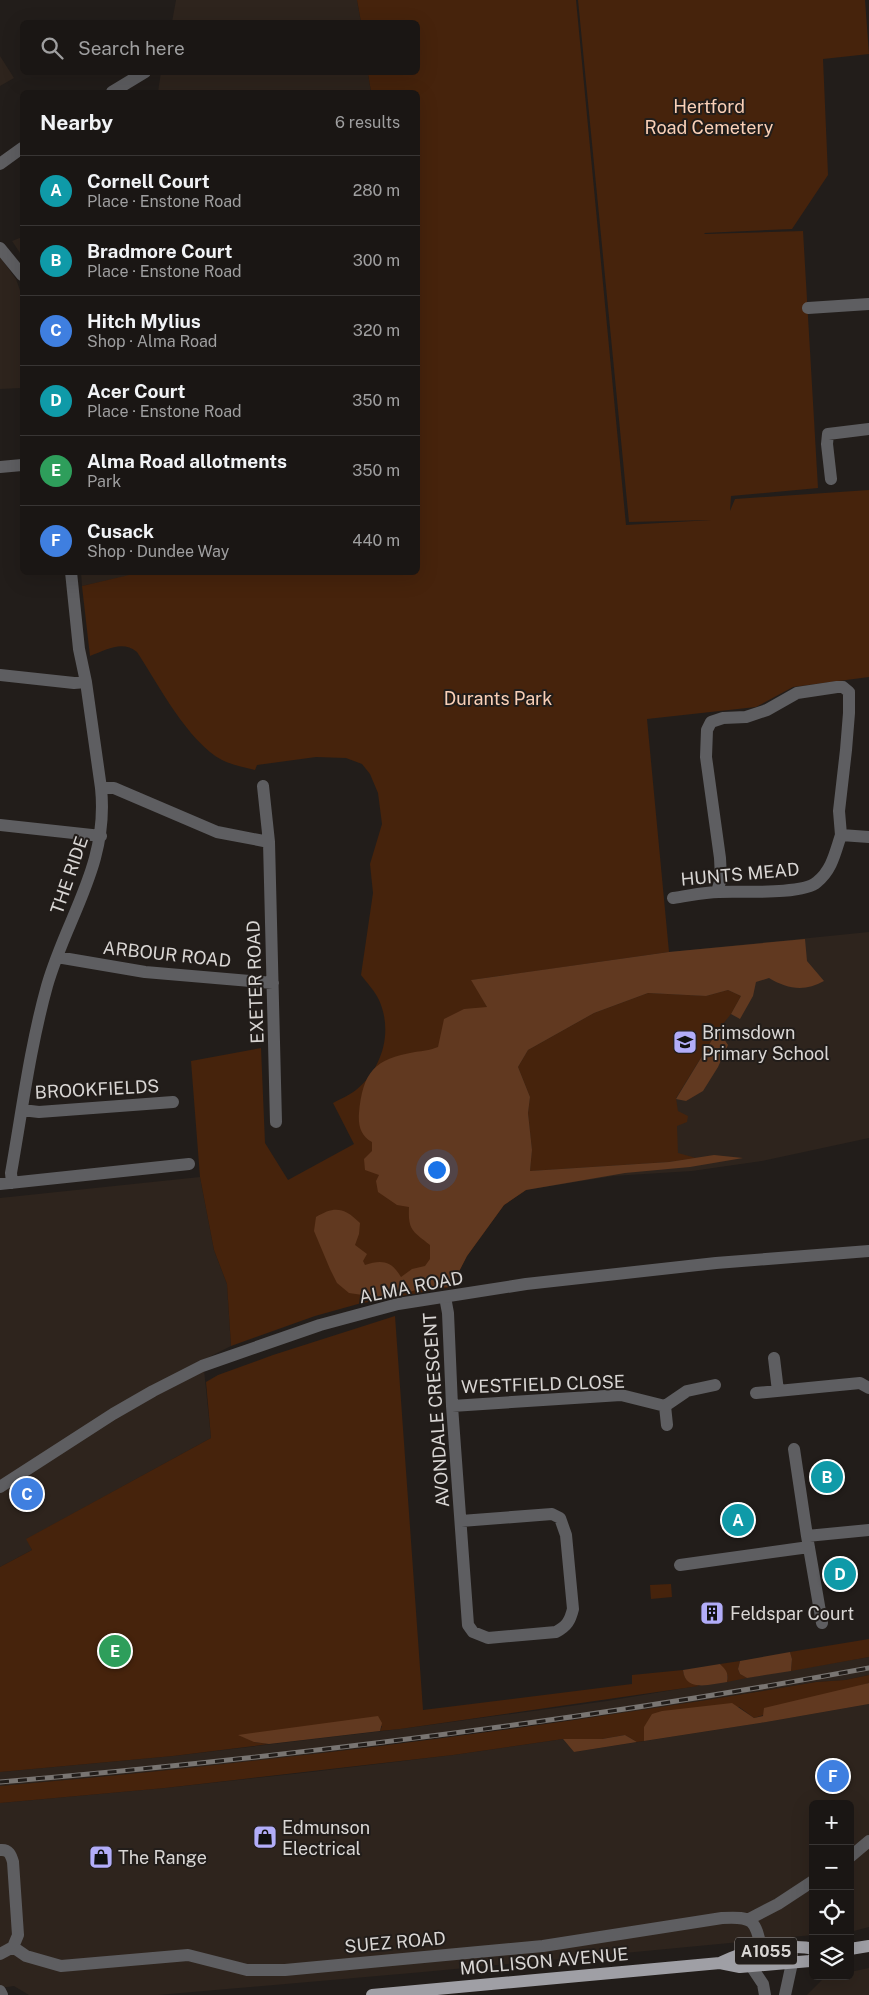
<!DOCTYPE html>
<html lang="en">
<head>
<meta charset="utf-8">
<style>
	:root { --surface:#1a1614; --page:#272322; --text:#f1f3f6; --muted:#9f9fa0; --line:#383534; --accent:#b2adf9 }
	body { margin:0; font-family:"Public Sans",sans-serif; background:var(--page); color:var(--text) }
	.controls { position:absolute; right:15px; bottom:15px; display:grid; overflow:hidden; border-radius:8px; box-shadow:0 5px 20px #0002 }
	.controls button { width:45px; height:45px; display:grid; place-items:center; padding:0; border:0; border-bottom:1px solid var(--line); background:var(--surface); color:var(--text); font:25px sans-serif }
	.you { position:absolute; left:436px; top:1169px; width:18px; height:18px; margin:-12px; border:4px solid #fff; border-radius:50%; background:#1a73e8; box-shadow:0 0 0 8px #1a73e833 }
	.badge { display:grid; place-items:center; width:32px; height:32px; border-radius:50%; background:var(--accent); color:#fff; font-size:16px; font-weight:700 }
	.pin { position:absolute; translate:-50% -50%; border:2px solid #fff; box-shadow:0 1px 5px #0006 }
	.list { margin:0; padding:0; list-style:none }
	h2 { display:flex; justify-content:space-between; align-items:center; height:65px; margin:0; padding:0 20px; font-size:21px }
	h2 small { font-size:16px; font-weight:400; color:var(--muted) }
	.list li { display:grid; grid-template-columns:32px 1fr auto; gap:15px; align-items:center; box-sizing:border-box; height:70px; padding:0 20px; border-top:1px solid var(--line) }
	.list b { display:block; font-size:19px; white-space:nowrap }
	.list p { margin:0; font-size:16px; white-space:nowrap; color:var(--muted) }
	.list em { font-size:16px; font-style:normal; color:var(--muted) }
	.icon { flex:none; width:28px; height:28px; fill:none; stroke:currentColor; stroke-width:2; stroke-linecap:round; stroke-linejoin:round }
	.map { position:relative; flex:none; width:869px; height:1995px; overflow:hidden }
	.search { position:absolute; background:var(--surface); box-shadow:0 5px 20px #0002; left:20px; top:20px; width:400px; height:55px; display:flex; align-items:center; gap:12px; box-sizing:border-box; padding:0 18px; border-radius:8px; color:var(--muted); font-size:19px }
	.panel { position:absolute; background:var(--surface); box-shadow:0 5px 20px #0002; left:20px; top:90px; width:400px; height:485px; border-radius:8px }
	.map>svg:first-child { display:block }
</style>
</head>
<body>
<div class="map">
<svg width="869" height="1995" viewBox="0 0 869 1995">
	<rect width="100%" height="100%" fill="#221d1a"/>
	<path fill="#2e241d" d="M 176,0 L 357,0 L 361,22 L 172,22 Z
		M 0,56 L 14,78 L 0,86 Z
		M 161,72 L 368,73 L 371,92 L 158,92 Z
		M 22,237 L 22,256 L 12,241 Z
		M 0,257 L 16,279 L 22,296 L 22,388 L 0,389 Z
		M 81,572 L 142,573 L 82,586 Z
		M 869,932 L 869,1138 L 762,1161 L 692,1171 L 613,1176 L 526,1190 L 471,980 L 669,952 Z
		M 200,1177 L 214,1250 L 227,1284 L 231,1346 L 203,1360 L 211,1438 L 27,1539 L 32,1550 L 0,1567 L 0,1198 Z
		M 869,1657 L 869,1675 L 845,1680 L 816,1682 L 631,1712 L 262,1761 L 0,1786 L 0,1772 L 173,1756 L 400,1729 L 607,1701 Z
		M 869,1704 L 869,1927 L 850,1932 L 850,1804 L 813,1804 L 813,1935 L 423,1972 L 158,1995 L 29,1995 L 14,1986 L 0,1988 L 0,1803 L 165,1788 L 311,1772 L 453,1755 L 563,1739 L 574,1752 L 760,1723 Z
		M 869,1968 L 869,1995 L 807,1995 L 825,1977 L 850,1976 L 850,1972 Z"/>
	<path fill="#46230c" d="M 357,0 L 576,0 L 626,525 L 711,520 L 629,522 L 578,0 L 865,0 L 869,54 L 823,59 L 828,175 L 792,229 L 704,233 L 705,234 L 803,231 L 818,488 L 731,496 L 730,511 L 735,499 L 869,490 L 869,677 L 793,687 L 756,707 L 647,719 L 669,952 L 472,980 L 495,1021 L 526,1190 L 504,1205 L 467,1256 L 451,1287 L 358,1304 L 315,1316 L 231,1346 L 227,1284 L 214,1250 L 200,1177 L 191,1061 L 261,1048 L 265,1143 L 288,1180 L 354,1144 L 333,1103 C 340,1099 350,1095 356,1090 C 383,1068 393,1031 379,1000 C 375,991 367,983 361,975 L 373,893 L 370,864 L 382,824 L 378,793 L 370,774 L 362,764 L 346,758 L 316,757 L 257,765 L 255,770 C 244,767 232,765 222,760 C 188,742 158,684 137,652 C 122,640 107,650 90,656 L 82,586 L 142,572 L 418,572 L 418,92 L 371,92 L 368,73 L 418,72 L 418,22 L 361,22 Z
		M 728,990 L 741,996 L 731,1014 L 718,1030 L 676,1098 L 678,1111 L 688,1116 L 687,1122 L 677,1126 L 678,1153 L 696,1158 L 669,1162 L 530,1171 L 532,1150 L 528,1113 L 530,1097 L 518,1067 L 528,1050 L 594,1013 L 648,993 L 706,996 Z
		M 395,1316 L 423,1710 L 632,1684 L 632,1675 L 683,1670 C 684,1680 690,1683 699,1686 L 400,1729 L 380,1731 L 382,1726 L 254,1742 L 269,1744 L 173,1756 L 0,1772 L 0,1567 L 32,1550 L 26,1539 L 211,1438 L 206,1382 L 218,1375 L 273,1355 Z
		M 671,1584 L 672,1597 L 651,1599 L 650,1585 Z
		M 869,1639 L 869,1657 L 791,1671 L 792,1659 L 790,1652 Z
		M 740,1661 L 738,1669 L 740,1674 L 747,1678 L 727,1682 L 728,1676 L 720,1664 Z
		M 869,1675 L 869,1683 L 754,1718 L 739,1707 L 644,1727 L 644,1741 L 637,1742 L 625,1735 L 602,1739 L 563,1739 L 453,1755 L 165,1788 L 0,1803 L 0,1786 C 273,1762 546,1728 816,1682 L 845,1680 Z"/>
	<path fill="#613920" d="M 805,939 L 807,961 L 824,981 C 805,992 787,989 769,978 L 756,982 L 753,996 L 740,1019 L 731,1014 L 741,996 L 728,990 L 706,996 L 648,993 L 594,1013 L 528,1050 L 518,1067 L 530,1097 L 528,1113 L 532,1150 L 530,1171 L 669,1162 L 714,1155 L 743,1158 L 690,1167 L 625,1173 L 526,1190 L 504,1205 L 467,1256 L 451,1287 L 426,1286 L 410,1292 L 398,1291 L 383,1298 L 349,1293 L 337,1283 L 330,1269 L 314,1231 L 316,1217 C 334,1206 344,1207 360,1223 L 359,1234 L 355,1245 L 367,1254 L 363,1261 L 365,1265 C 381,1260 391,1260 401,1277 L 412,1269 L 425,1266 L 430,1259 L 430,1245 C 412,1231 408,1230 409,1207 L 397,1205 L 378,1192 L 376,1181 L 379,1175 L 365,1170 L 364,1159 L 372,1151 L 372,1142 C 361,1136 358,1126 359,1113 C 363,1072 374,1059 415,1052 C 424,1051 430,1050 438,1047 L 444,1019 L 464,1009 L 487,1007 L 471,980 L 669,952 Z
		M 718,1030 L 728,1045 L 718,1067 L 703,1091 L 686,1101 L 676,1099 Z
		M 790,1652 L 792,1659 L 791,1671 L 747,1678 L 740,1674 L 738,1669 L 740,1661 Z
		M 720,1664 C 726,1670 729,1673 727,1682 C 711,1684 685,1693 683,1670 Z
		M 869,1683 L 869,1704 L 760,1723 L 644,1741 L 644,1727 L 652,1714 L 662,1711 L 732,1703 L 754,1718 L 763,1716 L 764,1708 Z
		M 378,1716 L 382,1723 L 380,1731 L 269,1744 L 254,1742 L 238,1735 Z
		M 625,1735 L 637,1742 L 574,1752 L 563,1739 L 602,1739 Z"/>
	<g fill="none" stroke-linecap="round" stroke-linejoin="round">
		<path stroke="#5e5e61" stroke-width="12" d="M 112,92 L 145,72
			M 0,164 L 22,148
			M 0,248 L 22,275
			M 808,308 L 869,304
			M 0,467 L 22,465
			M 831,479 L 827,444 L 828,434 L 869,429
			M 0,675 L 74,683 L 86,682
			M 263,786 L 269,842 L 276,1122
			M 101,788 L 114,788 L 217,832 L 269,842
			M 0,825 L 101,836
			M 717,892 L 721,878 L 720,858 L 706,757 L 707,730 L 711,722 L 723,718 L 746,717 L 767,710 L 797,693 L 837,687 L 843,687 L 849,692 L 849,713 L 846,750 L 839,811 L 841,835
			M 673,898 C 688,896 704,892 719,892 C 739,891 803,895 817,882 C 832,870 835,853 841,835 L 869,837
			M 57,957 L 145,972 L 273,983
			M 22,1110 L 39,1112 L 173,1102
			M 12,1183 L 11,1173 C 22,1111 30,1047 47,986 C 67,916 109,865 101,788 L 86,682 L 79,649 L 71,572
			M 0,1184 L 189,1164
			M 445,1297 L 448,1313 L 452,1406 L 468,1625 L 473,1632 L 488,1638 L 556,1632 C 567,1626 570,1621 573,1609 L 566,1535 L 560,1518 L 552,1514 L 461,1521
			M 774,1358 L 778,1391
			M 756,1393 L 860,1383 L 869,1388
			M 452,1406 L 621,1395 L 665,1406 L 687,1391 L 715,1385
			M 665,1406 L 667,1425
			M 794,1449 L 807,1536 L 822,1623
			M 807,1536 L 869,1530
			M 680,1565 L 809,1547
			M 0,1850 C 9,1849 11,1855 13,1862 L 18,1935 L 13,1947 L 0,1954
			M 850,1857 L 869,1841
			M 749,1919 L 778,1904 L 813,1881
			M 13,1947 L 26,1956 L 61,1966 L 188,1955 L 247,1970 L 285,1970 L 543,1946 L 722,1918 C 755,1916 755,1921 762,1951
			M 751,1966 L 763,1984 L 765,1995
			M 0,1991 L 2,1995
			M 785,1995 L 792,1963"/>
		<path stroke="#5e5e61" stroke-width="12" d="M 0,1487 L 113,1414 L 153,1391 L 202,1366 L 320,1325 L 398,1304 L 526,1284 L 716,1263 L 869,1251"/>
		<path stroke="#9f9fa5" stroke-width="12" d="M 850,1949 L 869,1946
			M 720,1963 C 727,1960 734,1956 742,1954 C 759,1950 796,1944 813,1949
			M 372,1995 L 720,1963 L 740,1967 L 810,1961 L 813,1959"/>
		<g stroke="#797572" stroke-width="5">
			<path id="rail" d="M 0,1782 C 291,1757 582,1721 869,1668"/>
		</g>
		<use href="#rail" stroke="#221d1a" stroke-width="3" stroke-dasharray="9" stroke-linecap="butt"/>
	</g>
	<defs>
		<g id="school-square" transform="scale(1.25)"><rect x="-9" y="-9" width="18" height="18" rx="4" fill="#b2adf9" stroke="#221d1a"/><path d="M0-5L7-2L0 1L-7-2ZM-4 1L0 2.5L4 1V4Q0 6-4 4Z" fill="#111"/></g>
		<g id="building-square" transform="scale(1.25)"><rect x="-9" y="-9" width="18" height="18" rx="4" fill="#b2adf9" stroke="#221d1a"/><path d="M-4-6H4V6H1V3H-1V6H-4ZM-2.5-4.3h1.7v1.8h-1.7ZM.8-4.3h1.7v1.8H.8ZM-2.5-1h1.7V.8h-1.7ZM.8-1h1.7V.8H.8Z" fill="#111"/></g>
		<g id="shop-square" transform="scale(1.25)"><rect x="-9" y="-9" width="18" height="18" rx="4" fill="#b2adf9" stroke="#221d1a"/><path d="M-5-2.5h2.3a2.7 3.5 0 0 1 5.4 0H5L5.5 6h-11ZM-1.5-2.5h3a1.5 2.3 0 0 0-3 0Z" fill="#111"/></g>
	</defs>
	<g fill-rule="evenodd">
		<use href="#school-square" x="685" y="1042"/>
		<use href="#building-square" x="712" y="1613"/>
		<use href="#shop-square" x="265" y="1837"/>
		<use href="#shop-square" x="101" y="1857"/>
	</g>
	<g text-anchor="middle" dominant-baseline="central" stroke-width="4" stroke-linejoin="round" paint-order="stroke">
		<rect fill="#221d1a" stroke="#a29e9c" stroke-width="1" x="735" y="1937.5" width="62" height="27" rx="4"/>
		<g font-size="16" font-weight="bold" fill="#d9d6d4">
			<text x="766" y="1951">A1055</text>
		</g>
		<g font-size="18" fill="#fad0b7" stroke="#221d1a">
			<text x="709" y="106">Hertford<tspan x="709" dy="21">Road Cemetery</tspan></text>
			<text x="498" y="698">Durants Park</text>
		</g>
		<g font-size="18" fill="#d9d6d4" stroke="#221d1a">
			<text transform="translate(740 874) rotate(-5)">HUNTS MEAD</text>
			<text transform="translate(69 875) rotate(-71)">THE RIDE</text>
			<text transform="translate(167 954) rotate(6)">ARBOUR ROAD</text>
			<text transform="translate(255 982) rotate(-92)">EXETER ROAD</text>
			<text transform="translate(97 1089) rotate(-3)">BROOKFIELDS</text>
			<text transform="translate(411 1287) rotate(-11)">ALMA ROAD</text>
			<text transform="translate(543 1384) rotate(-2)">WESTFIELD CLOSE</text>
			<text transform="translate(436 1410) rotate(-94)">AVONDALE CRESCENT</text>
			<text transform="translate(395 1942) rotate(-5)">SUEZ ROAD</text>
			<text transform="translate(544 1961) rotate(-5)">MOLLISON AVENUE</text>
		</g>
		<g font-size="18" fill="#d9d6d4" stroke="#221d1a" text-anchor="start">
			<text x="702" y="1032">Brimsdown<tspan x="702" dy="21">Primary School</tspan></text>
			<text x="730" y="1613">Feldspar Court</text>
			<text x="282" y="1827">Edmunson<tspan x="282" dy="21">Electrical</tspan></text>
			<text x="118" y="1857">The Range</text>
		</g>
	</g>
</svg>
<div class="controls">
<button>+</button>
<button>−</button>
<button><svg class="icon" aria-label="locate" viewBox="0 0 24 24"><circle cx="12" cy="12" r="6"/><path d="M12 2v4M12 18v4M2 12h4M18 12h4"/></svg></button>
<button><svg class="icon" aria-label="layers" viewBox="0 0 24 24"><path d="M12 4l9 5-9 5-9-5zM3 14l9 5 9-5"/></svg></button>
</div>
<div class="you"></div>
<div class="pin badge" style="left:738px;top:1520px;background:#0f9aa8">A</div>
<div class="pin badge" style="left:827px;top:1477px;background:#0f9aa8">B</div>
<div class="pin badge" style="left:27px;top:1494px;background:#3f7fe0">C</div>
<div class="pin badge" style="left:840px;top:1574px;background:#0f9aa8">D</div>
<div class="pin badge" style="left:115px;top:1651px;background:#2e9e5b">E</div>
<div class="pin badge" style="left:833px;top:1776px;background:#3f7fe0">F</div>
<div class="search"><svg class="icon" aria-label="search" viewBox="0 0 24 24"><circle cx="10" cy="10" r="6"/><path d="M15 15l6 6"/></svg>Search here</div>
<section class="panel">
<h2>Nearby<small>6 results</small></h2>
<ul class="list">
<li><span class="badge" style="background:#0f9aa8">A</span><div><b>Cornell Court</b><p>Place · Enstone Road</p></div><em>280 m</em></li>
<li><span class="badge" style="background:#0f9aa8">B</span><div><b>Bradmore Court</b><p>Place · Enstone Road</p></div><em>300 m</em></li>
<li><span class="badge" style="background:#3f7fe0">C</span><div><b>Hitch Mylius</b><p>Shop · Alma Road</p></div><em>320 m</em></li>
<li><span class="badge" style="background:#0f9aa8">D</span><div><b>Acer Court</b><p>Place · Enstone Road</p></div><em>350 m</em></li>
<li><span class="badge" style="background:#2e9e5b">E</span><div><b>Alma Road allotments</b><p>Park</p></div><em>350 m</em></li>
<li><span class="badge" style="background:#3f7fe0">F</span><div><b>Cusack</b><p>Shop · Dundee Way</p></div><em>440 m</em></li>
</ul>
</section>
</div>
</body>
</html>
